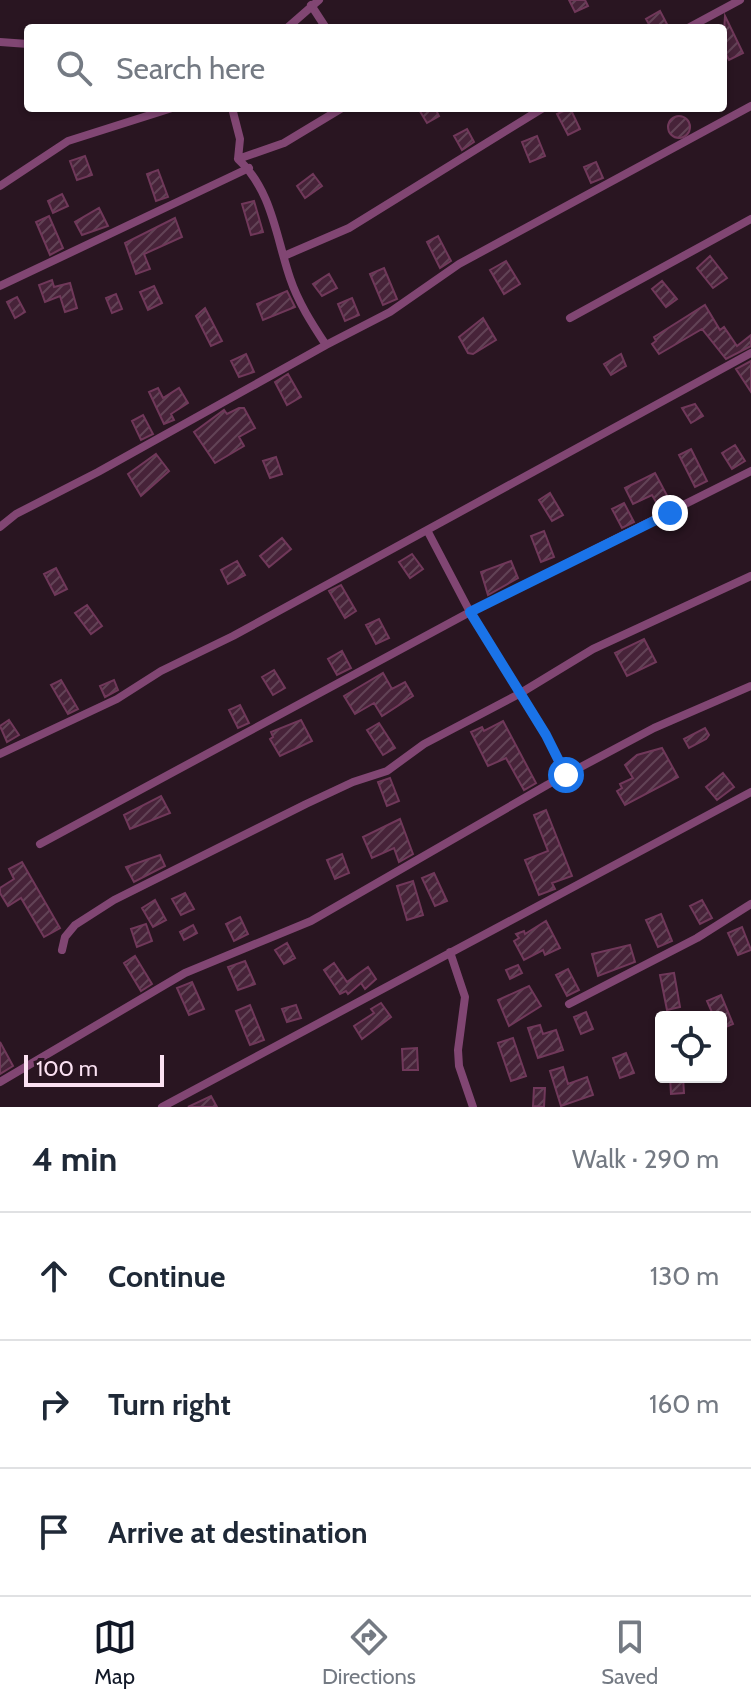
<!DOCTYPE html>
<html lang="en">
<head>
<meta charset="utf-8">
<style>
	:root { --surface:#fff; --page:#f6f6f7; --text:#1f2937; --muted:#747a83; --line:#e0e1e3; --accent:#111827 }
	body { margin:0; font-family:Cabin,sans-serif; background:var(--page); color:var(--text) }
	.controls { position:absolute; right:24px; bottom:24px; display:grid; overflow:hidden; border-radius:8px; box-shadow:0 2px 6px #0004 }
	.controls button { width:72px; height:72px; display:grid; place-items:center; padding:0; border:0; border-bottom:2px solid var(--line); background:var(--surface); color:var(--text); font:40px sans-serif }
	.scale { position:absolute; left:24px; bottom:20px; width:140px; box-sizing:border-box; padding-left:8px; border:4px solid #fbe1f2; border-top:0; font-size:22px; line-height:28px; white-space:nowrap; color:#fbe1f2; -webkit-text-stroke:6px #291521; paint-order:stroke }
	.stop { position:absolute; width:24px; height:24px; margin:-18px; border:6px solid #1a73e8; border-radius:50%; background:#fff }
	.stop.end { background:#1a73e8; border-color:#fff; box-shadow:0 2px 8px #0008 }
	.list { margin:0; padding:0; list-style:none }
	h2 { display:flex; justify-content:space-between; align-items:center; height:104px; margin:0; padding:0 32px; font-size:34px }
	h2 small { font-size:26px; font-weight:400; color:var(--muted) }
	.list li { display:grid; grid-template-columns:52px 1fr auto; gap:24px; align-items:center; box-sizing:border-box; height:128px; padding:0 32px; border-top:2px solid var(--line) }
	.list b { display:block; font-size:30px; white-space:nowrap }
	.list em { font-size:26px; font-style:normal; color:var(--muted) }
	.icon { flex:none; width:44px; height:44px; fill:none; stroke:currentColor; stroke-width:2; stroke-linecap:round; stroke-linejoin:round }
	.map { position:relative; flex:none; width:751px; height:1107px; overflow:hidden }
	.search { position:absolute; background:var(--surface); box-shadow:0 2px 6px #0004; left:24px; right:24px; top:24px; height:88px; display:flex; align-items:center; gap:20px; box-sizing:border-box; padding:0 28px; border-radius:8px; color:var(--muted); font-size:30px }
	.sheet { height:488px; background:var(--surface) }
	nav { display:flex; justify-content:space-around; align-items:center; box-sizing:border-box; height:112px; border-top:2px solid var(--line); background:var(--surface); font-size:22px; color:var(--muted) }
	nav a { display:grid; justify-items:center; gap:4px }
	nav .on { color:var(--accent) }
	.map>svg:first-child { display:block }
</style>
</head>
<body>
<div class="map">
<svg width="751" height="1107" viewBox="0 0 751 1107">
	<defs>
		<pattern id="building-hatch" width="6" height="6" patternUnits="userSpaceOnUse" patternTransform="scale(2)"><rect width="6" height="6" fill="#472339"/><path d="M-1 1l2-2M0 6l6-6M5 7l2-2" fill="none" stroke="#624356"/></pattern>
	</defs>
	<rect width="100%" height="100%" fill="#291521"/>
	<path fill="url(#building-hatch)" stroke="#70385a" stroke-width="2" d="M 569,0 L 585,0 L 588,6 L 575,12 Z
		M 660,11 L 669,28 L 651,28 L 646,19 Z
		M 725,16 L 743,53 L 729,60 L 723,48 Z
		M 418,108 L 435,108 L 439,116 L 427,123 Z
		M 570,108 L 580,129 L 568,135 L 557,114 Z
		M668 127a11 11 0 1 1 22 0a11 11 0 1 1-22 0Z
		M 467,129 L 474,142 L 462,150 L 454,136 Z
		M 537,136 L 545,156 L 530,162 L 522,142 Z
		M 85,156 L 92,175 L 77,180 L 70,161 Z
		M 596,162 L 603,178 L 591,183 L 584,167 Z
		M 158,170 L 168,197 L 156,201 L 147,174 Z
		M 313,174 L 322,186 L 305,198 L 297,186 Z
		M 62,194 L 68,206 L 53,213 L 48,201 Z
		M 254,201 L 263,232 L 251,235 L 242,204 Z
		M 99,208 L 108,226 L 82,235 L 75,222 Z
		M 49,216 L 63,248 L 50,255 L 36,222 Z
		M 175,218 L 182,237 L 144,254 L 150,269 L 136,274 L 125,243 Z
		M 438,236 L 451,261 L 440,268 L 427,242 Z
		M 710,256 L 727,278 L 713,288 L 697,268 Z
		M 506,261 L 520,284 L 504,294 L 490,270 Z
		M 384,268 L 397,299 L 383,305 L 370,274 Z
		M 329,274 L 337,288 L 322,296 L 313,284 Z
		M 52,280 L 54,287 L 70,283 L 77,308 L 65,312 L 60,296 L 45,302 L 39,285 Z
		M 662,281 L 677,299 L 666,307 L 652,289 Z
		M 154,286 L 162,303 L 148,310 L 140,292 Z
		M 287,291 L 295,307 L 263,320 L 257,304 Z
		M 116,294 L 122,309 L 112,313 L 106,298 Z
		M 17,297 L 25,312 L 15,318 L 7,302 Z
		M 352,298 L 359,315 L 345,321 L 338,304 Z
		M 705,305 L 720,330 L 724,327 L 737,346 L 751,335 L 751,346 L 726,359 L 702,329 L 659,354 L 652,344 L 656,341 L 654,337 Z
		M 205,308 L 222,341 L 211,346 L 196,316 Z
		M 483,318 L 496,340 L 473,354 L 468,353 L 459,337 Z
		M 246,354 L 254,372 L 239,377 L 231,361 Z
		M 621,354 L 626,366 L 611,375 L 604,364 Z
		M 751,361 L 751,392 L 736,369 Z
		M 288,374 L 301,397 L 287,405 L 275,382 Z
		M 158,388 L 163,398 L 179,388 L 188,403 L 171,414 L 174,420 L 164,424 L 149,392 Z
		M 695,404 L 703,416 L 691,423 L 682,408 Z
		M 239,408 L 244,408 L 255,428 L 239,437 L 244,446 L 215,463 L 194,432 L 224,410 L 227,414 Z
		M 143,415 L 153,434 L 141,440 L 132,421 Z
		M 735,445 L 745,461 L 732,469 L 722,453 Z
		M 691,449 L 707,481 L 695,487 L 679,455 Z
		M 156,454 L 169,471 L 141,496 L 128,474 Z
		M 276,457 L 282,474 L 270,478 L 263,461 Z
		M 655,473 L 671,503 L 660,509 L 652,495 L 633,504 L 625,488 Z
		M 550,493 L 563,515 L 552,521 L 539,500 Z
		M 624,503 L 634,522 L 622,528 L 612,509 Z
		M 544,531 L 554,557 L 541,562 L 531,536 Z
		M 282,538 L 291,549 L 269,567 L 260,556 Z
		M 412,554 L 423,569 L 410,578 L 399,562 Z
		M 237,561 L 245,575 L 228,584 L 221,570 Z
		M 511,561 L 518,578 L 488,595 L 481,572 Z
		M 56,568 L 67,589 L 55,595 L 44,574 Z
		M 341,585 L 356,611 L 345,618 L 329,591 Z
		M 87,605 L 102,626 L 91,634 L 75,613 Z
		M 379,619 L 389,638 L 376,644 L 366,625 Z
		M 644,639 L 656,662 L 627,676 L 615,653 Z
		M 342,651 L 351,668 L 337,675 L 328,659 Z
		M 274,670 L 285,688 L 273,695 L 262,677 Z
		M 383,673 L 392,689 L 405,682 L 413,696 L 382,716 L 374,703 L 355,714 L 344,696 Z
		M 61,680 L 78,709 L 68,714 L 51,685 Z
		M 114,680 L 118,690 L 105,697 L 100,686 Z
		M 240,705 L 249,723 L 238,728 L 229,710 Z
		M 9,720 L 19,735 L 7,742 L 0,726 Z
		M 301,720 L 312,741 L 280,756 L 270,739 L 273,737 L 271,732 Z
		M 503,721 L 536,783 L 524,790 L 506,758 L 488,766 L 471,732 L 482,727 L 484,731 Z
		M 379,723 L 395,748 L 383,755 L 367,730 Z
		M 705,728 L 709,735 L 706,739 L 689,748 L 684,739 Z
		M 662,748 L 678,777 L 625,805 L 617,791 L 622,788 L 620,784 L 633,778 L 625,765 L 637,755 Z
		M 723,773 L 734,787 L 717,800 L 706,787 Z
		M 390,778 L 399,801 L 387,806 L 378,782 Z
		M 161,796 L 170,813 L 130,829 L 124,815 Z
		M 546,810 L 572,876 L 552,883 L 555,889 L 539,895 L 525,860 L 548,851 L 534,815 Z
		M 400,819 L 413,854 L 399,862 L 394,848 L 372,858 L 363,837 Z
		M 342,854 L 349,873 L 335,879 L 327,860 Z
		M 160,855 L 165,866 L 134,882 L 126,867 Z
		M 22,862 L 60,928 L 44,937 L 21,898 L 8,906 L 0,893 L 0,888 L 14,879 L 9,869 Z
		M 434,873 L 447,901 L 435,906 L 422,878 Z
		M 413,881 L 423,915 L 407,920 L 397,886 Z
		M 185,893 L 194,909 L 181,915 L 172,899 Z
		M 155,900 L 166,920 L 153,927 L 142,908 Z
		M 702,900 L 712,918 L 700,924 L 690,906 Z
		M 661,914 L 672,941 L 658,947 L 646,920 Z
		M 240,917 L 248,934 L 234,941 L 226,924 Z
		M 546,921 L 560,948 L 545,955 L 543,950 L 524,960 L 514,941 L 519,938 L 516,934 L 524,931 L 525,934 Z
		M 146,924 L 152,941 L 137,947 L 131,929 Z
		M 193,925 L 197,933 L 184,940 L 180,932 Z
		M 742,927 L 751,950 L 738,955 L 728,933 Z
		M 287,943 L 295,958 L 284,964 L 275,950 Z
		M 630,945 L 635,962 L 598,976 L 592,954 Z
		M 135,956 L 152,984 L 141,991 L 124,963 Z
		M 245,961 L 255,984 L 238,990 L 228,967 Z
		M 334,963 L 347,982 L 368,967 L 376,979 L 365,989 L 361,983 L 348,994 L 346,991 L 340,994 L 324,970 Z
		M 518,965 L 522,973 L 510,979 L 506,970 Z
		M 568,969 L 579,990 L 567,996 L 556,975 Z
		M 674,973 L 680,1007 L 667,1010 L 660,975 Z
		M 192,982 L 204,1009 L 189,1015 L 177,988 Z
		M 529,986 L 541,1006 L 509,1026 L 498,1000 Z
		M 721,995 L 733,1024 L 721,1029 L 721,1017 L 714,1017 L 707,1001 Z
		M 381,1003 L 391,1017 L 362,1039 L 354,1026 L 374,1013 L 371,1009 Z
		M 250,1005 L 264,1040 L 250,1045 L 236,1011 Z
		M 296,1005 L 301,1018 L 287,1022 L 282,1009 Z
		M 586,1012 L 593,1029 L 581,1034 L 574,1017 Z
		M 540,1025 L 543,1034 L 556,1030 L 563,1050 L 538,1058 L 528,1028 Z
		M 513,1038 L 526,1076 L 511,1081 L 498,1043 Z
		M 0,1042 L 13,1066 L 0,1074 Z
		M 417,1048 L 418,1070 L 403,1070 L 402,1049 Z
		M 626,1053 L 634,1073 L 620,1078 L 613,1058 Z
		M 563,1067 L 568,1084 L 587,1077 L 593,1095 L 561,1106 L 550,1071 Z
		M 670,1077 L 683,1077 L 684,1093 L 671,1094 Z
		M 534,1088 L 545,1088 L 544,1107 L 533,1106 Z
		M 211,1096 L 217,1107 L 188,1107 Z"/>
	<g fill="none" stroke-linecap="round" stroke-linejoin="round">
		<path stroke="#814673" stroke-width="8" d="M 311,5 L 326,28
			M 287,28 L 319,0
			M 688,28 L 740,0
			M 0,42 L 28,44
			M 238,159 L 284,143 L 342,108
			M 0,186 L 68,141 L 172,108
			M 284,256 L 349,228 L 543,108
			M 0,286 L 249,168
			M 570,318 L 751,219
			M 326,345 L 390,312 L 459,264 L 751,106
			M 0,527 L 16,514 L 98,472 L 326,345 C 312,324 298,302 290,278 C 276,237 272,190 238,159 L 240,139 L 232,108
			M 0,754 L 117,699 L 161,671 L 233,636 L 751,353
			M 566,775 L 546,735 L 470,612 L 751,471
			M 40,844 L 470,612 L 427,530
			M 62,950 L 65,937 L 75,925 L 114,900 L 306,804 L 353,782 L 387,771 L 424,744 L 519,694 L 593,649 L 751,576
			M 450,952 L 465,997 L 458,1050 L 459,1066 L 473,1107
			M 569,1004 L 697,938 L 751,904
			M 0,1082 L 185,973 L 311,921 L 547,785 L 654,728 L 751,686
			M 162,1107 L 751,792"/>
	</g>
	<g fill="none" stroke-linecap="round" stroke-linejoin="round">
		<path stroke="#1a73e8" stroke-width="10" d="M 566,775 L 546,735 L 470,612 L 670,513"/>
	</g>
</svg>
<div class="controls">
<button><svg class="icon" aria-label="locate" viewBox="0 0 24 24"><circle cx="12" cy="12" r="6"/><path d="M12 2v4M12 18v4M2 12h4M18 12h4"/></svg></button>
</div>
<div class="scale">100 m</div>
<div class="stop" style="left:566px;top:775px"></div>
<div class="stop end" style="left:670px;top:513px"></div>
<div class="search"><svg class="icon" aria-label="search" viewBox="0 0 24 24"><circle cx="10" cy="10" r="6"/><path d="M15 15l6 6"/></svg>Search here</div>
</div>
<section class="sheet">
<h2>4 min<small>Walk · 290 m</small></h2>
<ul class="list">
<li><svg class="icon" aria-label="ahead" viewBox="0 0 24 24"><path d="M12 20V5M6 11l6-6 6 6"/></svg><div><b>Continue</b></div><em>130 m</em></li>
<li><svg class="icon" aria-label="right" viewBox="0 0 24 24"><path d="M7 20v-9h11M14 6l5 5-5 5"/></svg><div><b>Turn right</b></div><em>160 m</em></li>
<li><svg class="icon" aria-label="arrive" viewBox="0 0 24 24"><path d="M6 21V4h12l-3 4 3 4H6"/></svg><div><b>Arrive at destination</b></div></li>
</ul>
</section>
<nav>
<a class="on"><svg class="icon" aria-label="map" viewBox="0 0 24 24"><path d="M3 6l6-2 6 2 6-2v14l-6 2-6-2-6 2zM9 4v14M15 6v14"/></svg>Map</a>
<a><svg class="icon" aria-label="directions" viewBox="0 0 24 24"><path d="M12 3l9 9-9 9-9-9zM9 14v-3h6M13 9l2 2-2 2"/></svg>Directions</a>
<a><svg class="icon" aria-label="saved" viewBox="0 0 24 24"><path d="M7 4h10v16l-5-4-5 4z"/></svg>Saved</a>
</nav>
</body>
</html>
